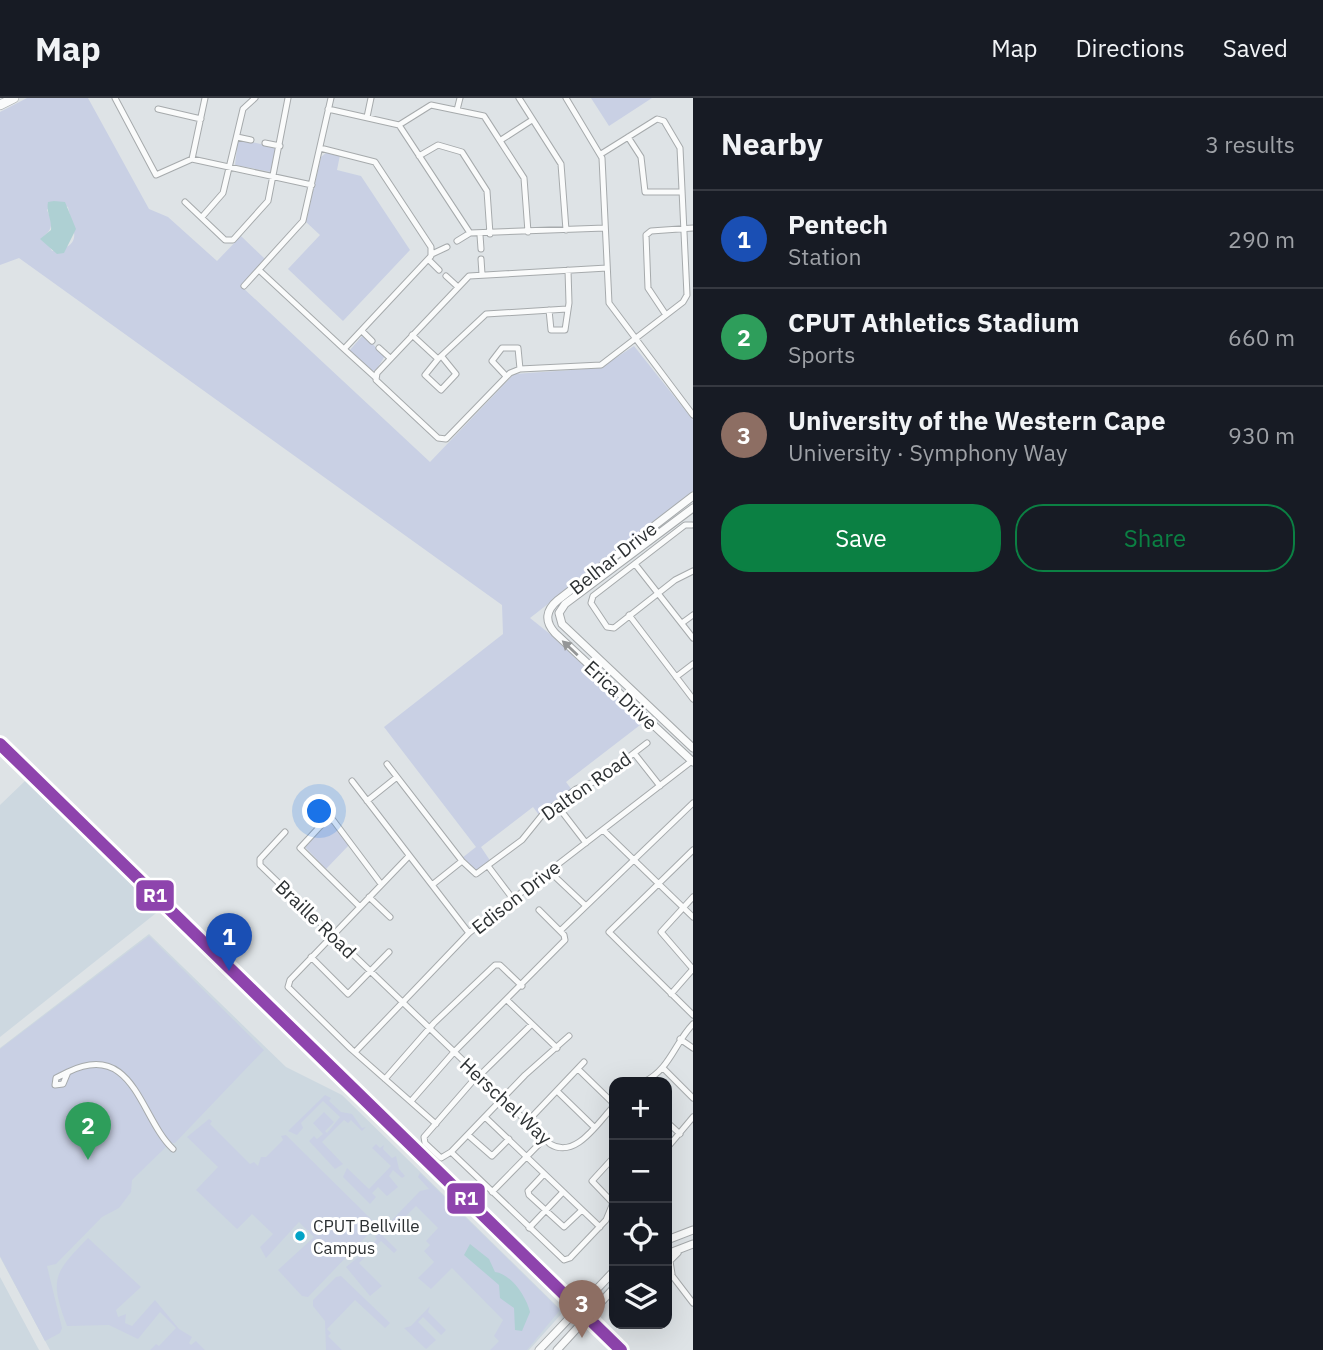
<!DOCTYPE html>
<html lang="en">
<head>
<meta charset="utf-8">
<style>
	:root { --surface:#171b24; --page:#20242c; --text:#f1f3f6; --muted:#9ea1a6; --line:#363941; --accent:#0b8043 }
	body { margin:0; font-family:"IBM Plex Sans",sans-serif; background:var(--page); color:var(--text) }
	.controls { position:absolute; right:21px; bottom:21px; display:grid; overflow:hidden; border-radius:14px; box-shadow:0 7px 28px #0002 }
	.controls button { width:63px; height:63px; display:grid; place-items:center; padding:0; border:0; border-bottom:2px solid var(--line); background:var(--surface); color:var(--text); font:35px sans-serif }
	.you { position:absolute; left:320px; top:714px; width:24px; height:24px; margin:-18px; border:5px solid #fff; border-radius:50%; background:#1a73e8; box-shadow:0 0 0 10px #1a73e833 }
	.badge { display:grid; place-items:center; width:46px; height:46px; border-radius:50%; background:var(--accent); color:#fff; font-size:23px; font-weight:700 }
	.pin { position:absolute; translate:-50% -58px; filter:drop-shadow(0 2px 4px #0008) }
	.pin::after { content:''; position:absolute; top:37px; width:24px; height:21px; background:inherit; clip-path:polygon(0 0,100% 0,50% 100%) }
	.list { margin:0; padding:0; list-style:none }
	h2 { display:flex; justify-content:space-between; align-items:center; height:91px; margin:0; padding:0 28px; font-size:30px }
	h2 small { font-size:23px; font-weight:400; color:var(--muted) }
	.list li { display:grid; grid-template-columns:46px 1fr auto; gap:21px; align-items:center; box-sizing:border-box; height:98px; padding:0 28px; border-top:2px solid var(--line) }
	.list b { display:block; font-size:26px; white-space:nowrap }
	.list p { margin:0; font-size:23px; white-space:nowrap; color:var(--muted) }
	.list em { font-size:23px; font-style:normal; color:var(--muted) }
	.actions { display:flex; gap:14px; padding:21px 28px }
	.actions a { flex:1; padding:16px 0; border:2px solid var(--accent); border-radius:28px; text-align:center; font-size:24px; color:var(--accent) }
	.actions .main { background:var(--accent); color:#fff }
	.icon { flex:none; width:38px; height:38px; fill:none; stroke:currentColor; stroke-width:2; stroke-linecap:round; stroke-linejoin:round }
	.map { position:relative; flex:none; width:693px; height:1252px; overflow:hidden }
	header { display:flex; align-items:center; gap:42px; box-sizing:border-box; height:98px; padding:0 35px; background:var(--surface); border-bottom:2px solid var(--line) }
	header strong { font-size:33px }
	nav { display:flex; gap:38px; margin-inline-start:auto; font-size:24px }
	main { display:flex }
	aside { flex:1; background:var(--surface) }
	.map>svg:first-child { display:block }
</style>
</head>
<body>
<header>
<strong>Map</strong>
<nav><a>Map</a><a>Directions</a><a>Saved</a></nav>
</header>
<main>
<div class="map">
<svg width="693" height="1252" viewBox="0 0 693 1252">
	<rect width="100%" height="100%" fill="#dee3e6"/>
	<path fill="#cdd8e0" d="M 25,683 L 160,812 L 0,939 L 0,707 Z
		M 149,836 L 286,969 L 342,997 L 563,1214 L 529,1252 L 50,1252 L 0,1159 L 0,950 Z
		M 0,1179 L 39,1252 L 0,1252 Z"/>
	<path fill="#c9d0e4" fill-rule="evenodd" d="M 27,0 L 88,0 L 149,111 L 168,119 L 217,163 L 241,138 L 265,161 L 241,188 L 430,364 L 514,276 L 600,270 L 634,248 L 693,322 L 693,393 L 530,520 L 550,536 L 644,624 L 566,684 L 572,692 L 539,717 L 533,709 L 481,749 L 491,764 L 477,774 L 462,760 L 476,749 L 384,629 L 503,536 L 502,507 L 19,160 L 0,167 L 0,14 ZM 54,103 L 68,109 C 72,131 86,148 52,153 L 44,138 C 54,130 52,123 47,112 Z
		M 591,0 L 652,0 L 609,28 Z
		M 238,41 L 278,50 L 271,74 L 235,67 Z
		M 327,54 L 340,57 L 337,72 L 361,78 L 410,152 L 343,223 L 288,171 L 320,137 L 306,124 L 321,59 Z
		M 363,237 L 385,258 L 376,272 L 371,273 L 349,253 Z
		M 330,723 L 349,747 L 326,771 L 304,748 Z
		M 149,838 L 264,952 L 175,1045 L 170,1045 L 132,1082 L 131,1094 L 119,1110 L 102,1119 L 56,1166 L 47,1168 L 62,1230 L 60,1235 L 45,1243 L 0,1158 L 0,951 Z
		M 325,997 L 331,1000 L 329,1003 L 341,1014 L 352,1016 L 362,1030 L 366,1029 L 362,1033 L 351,1022 L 348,1025 L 344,1022 L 322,1044 L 343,1066 L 335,1071 L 309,1043 L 314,1038 L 317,1041 L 323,1036 L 313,1025 L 324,1014 L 334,1024 L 325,1033 L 327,1035 L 340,1019 L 323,1003 L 301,1025 L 303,1030 L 297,1037 L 288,1033 Z
		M 209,1021 L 212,1023 L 210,1026 L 250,1066 L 254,1064 L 258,1068 L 261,1059 L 266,1059 L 283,1042 L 281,1038 L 286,1037 L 377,1127 L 308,1199 L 302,1198 L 278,1172 L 314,1139 L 299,1124 L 266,1160 L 260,1149 L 273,1136 L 252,1116 L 237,1131 L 196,1092 L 218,1069 L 187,1039 Z
		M 376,1046 L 380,1050 L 384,1047 L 383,1051 L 392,1060 L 396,1058 L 399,1071 L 405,1078 L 402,1080 L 393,1072 L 389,1078 L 398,1089 L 387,1098 L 378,1089 L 372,1095 L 376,1099 L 370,1106 L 343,1079 L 347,1070 L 369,1091 L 391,1068 L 372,1050 Z
		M 420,1075 L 560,1212 L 527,1252 L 490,1252 L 499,1243 L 494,1238 L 503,1222 L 452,1170 L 431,1191 L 418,1180 L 434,1164 L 424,1153 L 430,1147 L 426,1143 L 438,1130 L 416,1108 L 400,1124 L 407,1131 L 405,1135 L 392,1122 L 420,1093 L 429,1091 L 418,1079 Z
		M 379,1134 L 397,1152 L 394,1155 L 381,1143 L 359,1165 L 382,1188 L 370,1198 L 346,1169 L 366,1153 L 364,1151 L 368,1151 L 377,1141 L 375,1139 Z
		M 88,1140 L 141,1189 L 116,1212 L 118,1219 L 126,1216 L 125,1225 L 132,1228 L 155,1202 L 179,1231 L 192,1239 L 189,1245 L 191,1247 L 196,1243 L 205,1252 L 150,1252 L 156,1246 L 159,1248 L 176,1230 L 160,1214 L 138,1241 L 109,1227 L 67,1228 C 49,1180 54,1175 88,1140 Z
		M 341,1178 L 390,1225 L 385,1230 L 355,1202 L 327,1231 L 331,1235 L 328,1238 L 342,1252 L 326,1252 L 325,1223 L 313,1208 L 313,1202 L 336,1179 Z
		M 430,1208 L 428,1214 L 446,1232 L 441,1237 L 423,1219 L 418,1224 L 436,1242 L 426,1251 L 404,1230 L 411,1228 Z"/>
	<path fill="#aed0d3" d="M 54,103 L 65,104 L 76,131 L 64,155 L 57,156 L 40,141 L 51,132 C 52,122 46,114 48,104 Z
		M 470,1146 L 489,1161 L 495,1174 C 511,1176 526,1198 530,1214 L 522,1233 L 515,1232 L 514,1210 L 500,1200 L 499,1187 L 464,1157 Z"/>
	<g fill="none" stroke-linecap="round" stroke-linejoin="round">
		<g stroke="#a6aaac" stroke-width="7">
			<path id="street" d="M 115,0 L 156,77 L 192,61
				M 519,0 L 561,66 L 566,132
				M 566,0 L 602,60 L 609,205 L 693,317
				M 158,11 L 201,21
				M 328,11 L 399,27 L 470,135 L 605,130
				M 457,12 L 460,0
				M 367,19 L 371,0
				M 399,27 L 431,7 L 484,18 L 524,80 L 528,134
				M 237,39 L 251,42
				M 628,39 L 641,59 L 645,94 L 682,94
				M 501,42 L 532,22
				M 265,45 L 280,48
				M 601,56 L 657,21 L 664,23 L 680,50 L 687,197 L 683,204 L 601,267 L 520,271 L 510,275 L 446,341 L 438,340 L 376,282 L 377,275 L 469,178 L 607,170
				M 419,58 L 438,47 L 462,54 L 487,93 L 490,136
				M 192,61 L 312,87
				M 192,61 L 205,0
				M 185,104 L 225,142 L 233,142 L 268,103 L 288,0
				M 202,119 L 223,95 L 243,11 L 255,0
				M 480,137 L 481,151
				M 457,143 L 470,135
				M 432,156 L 447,149
				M 481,161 L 482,176
				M 429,162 L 439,172
				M 259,172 L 344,251 L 431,158 L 431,149 L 375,64 L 320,50
				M 446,178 L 458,189
				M 244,188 L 303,123 L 331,0
				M 549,212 L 551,232 L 565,232 L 569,205 L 568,172
				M 666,217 L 648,190 L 646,137 L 651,133 L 693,130
				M 362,233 L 372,243
				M 412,237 L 438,261 L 486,216 L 567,211
				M 379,250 L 390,260
				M 344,251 L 376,280
				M 438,261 L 425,277 L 441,292 L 456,276 L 443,260
				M 506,278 L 492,263 L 502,250 L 518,250 L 520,271
				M 692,427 L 685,427 L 593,498 L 591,505 L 607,529 L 614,530 L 675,482 L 693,473
				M 635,466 L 693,540
				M 629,517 L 693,601
				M 682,525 L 693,517
				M 676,579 L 693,566
				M 634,655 L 660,688
				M 387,666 L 462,763 L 476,776 L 522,742 L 543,716 L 576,691 L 599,682 L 647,645
				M 352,683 L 469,835
				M 367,703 L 397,679
				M 556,706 L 586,745
				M 603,732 L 693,819
				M 285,734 L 260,761 L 260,767 L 550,1046 C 576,1062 598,1024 614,1008
				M 693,752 L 609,834 L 693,917
				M 409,758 L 290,882 L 288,889 L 351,951 L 436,1026
				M 488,768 L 513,801
				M 549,773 L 585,807
				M 432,787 L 462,763
				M 369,799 L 390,819
				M 693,799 L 661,834 L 693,871
				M 359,808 L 300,750 L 326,722 L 333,722 L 381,786
				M 560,833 L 693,705
				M 311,859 L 348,896 L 389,854
				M 671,896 L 693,871
				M 508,903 L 557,950
				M 680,941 L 693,950
				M 356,953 L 469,835 L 693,662
				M 663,970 L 693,1000
				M 578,971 L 614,1006
				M 68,974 L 56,980 L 55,987 L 63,986 L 68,974 C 134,942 140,1020 173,1051
				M 478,977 L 424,1039 L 425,1045 L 441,1060 L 451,1054 L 525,977 L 569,938
				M 479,978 L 532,926
				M 385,981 L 434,925 L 495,867 L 500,867 L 522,888
				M 644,984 C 670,971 674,946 693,926
				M 557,993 L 594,1029
				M 412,1002 L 454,954 L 565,842 L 564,837 L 539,812
				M 485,1019 L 600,1129
				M 527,1024 L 584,964
				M 667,1024 L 680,1036
				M 468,1037 L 492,1058 L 509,1041
				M 667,1050 L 693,1019
				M 451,1054 L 564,1162 L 570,1160 L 606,1122 L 613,1105
				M 614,1059 L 592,1083 L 614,1106
				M 544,1076 L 528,1093 L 529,1097 L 564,1129 L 582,1112
				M 492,1094 L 544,1041
				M 529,1130 L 563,1094
				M 667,1171 L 693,1205
				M 672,1176 L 670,1163 L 678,1155"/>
		</g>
		<g stroke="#a6aaac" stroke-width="9">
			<path id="secondary" d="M 693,398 L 558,502 C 546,512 544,523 555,535 L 693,664
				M 693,410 L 565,506 L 559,515 L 562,526 L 693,650
				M 667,1142 L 693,1132
				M 667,1156 L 693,1146
				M 539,1252 L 614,1173
				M 557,1252 L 614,1190"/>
		</g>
		<g stroke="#a6aaac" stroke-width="10">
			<path id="highway" d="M 0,7 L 14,0"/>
		</g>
		<use href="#street" stroke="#fafbfb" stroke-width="5"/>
		<use href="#secondary" stroke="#fafbfb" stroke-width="7"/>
		<use href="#highway" stroke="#fafbfb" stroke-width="9"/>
		<g stroke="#fff" stroke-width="18">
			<path id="rail-1" d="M 0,646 L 621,1252"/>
		</g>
		<use href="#rail-1" stroke="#8e44ad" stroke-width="12"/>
	</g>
	<defs><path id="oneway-solid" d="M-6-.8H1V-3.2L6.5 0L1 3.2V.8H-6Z" transform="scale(1.75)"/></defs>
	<use fill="#949697" href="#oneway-solid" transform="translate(570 550) rotate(-137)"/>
	<circle fill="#02a3c6" stroke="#fff" stroke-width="2.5" cx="300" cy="1138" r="6"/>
	<g text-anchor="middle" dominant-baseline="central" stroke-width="6" stroke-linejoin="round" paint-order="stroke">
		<g font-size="17" fill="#2d3133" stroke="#fff" text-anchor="start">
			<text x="313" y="1128">CPUT Bellville<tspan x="313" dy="22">Campus</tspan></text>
		</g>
		<g font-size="19" fill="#2d3133" stroke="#fff">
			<text transform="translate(613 460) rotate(-38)">Belhar Drive</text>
			<text transform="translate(621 597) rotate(43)">Erica Drive</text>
			<text transform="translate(586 688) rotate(-35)">Dalton Road</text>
			<text transform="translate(516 799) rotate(-38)">Edison Drive</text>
			<text transform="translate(316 821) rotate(44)">Braille Road</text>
			<text transform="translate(506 1003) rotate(43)">Herschel Way</text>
		</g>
	</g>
	<g stroke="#fff" stroke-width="2.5">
		<rect x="135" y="781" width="40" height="33" rx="7" fill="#8e44ad"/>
		<rect x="446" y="1084" width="40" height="33" rx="7" fill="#8e44ad"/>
	</g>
	<g font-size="19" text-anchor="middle" font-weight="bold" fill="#fff">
		<text x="155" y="804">R1</text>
		<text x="466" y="1107">R1</text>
	</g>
</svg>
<div class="controls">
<button>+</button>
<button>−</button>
<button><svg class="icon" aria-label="locate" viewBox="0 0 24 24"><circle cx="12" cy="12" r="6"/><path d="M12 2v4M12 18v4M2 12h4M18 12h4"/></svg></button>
<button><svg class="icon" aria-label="layers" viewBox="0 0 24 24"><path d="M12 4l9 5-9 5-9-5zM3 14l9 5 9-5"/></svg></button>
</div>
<div class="you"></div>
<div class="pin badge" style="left:229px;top:873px;background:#1a4fb4">1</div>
<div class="pin badge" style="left:88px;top:1062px;background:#2e9e5b">2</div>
<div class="pin badge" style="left:582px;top:1240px;background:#8d6e63">3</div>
</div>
<aside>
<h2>Nearby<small>3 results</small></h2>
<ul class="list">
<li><span class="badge" style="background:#1a4fb4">1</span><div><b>Pentech</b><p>Station</p></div><em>290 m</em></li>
<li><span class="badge" style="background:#2e9e5b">2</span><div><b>CPUT Athletics Stadium</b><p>Sports</p></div><em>660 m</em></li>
<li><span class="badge" style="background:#8d6e63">3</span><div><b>University of the Western Cape</b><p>University · Symphony Way</p></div><em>930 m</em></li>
</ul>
<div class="actions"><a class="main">Save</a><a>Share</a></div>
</aside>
</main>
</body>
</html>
